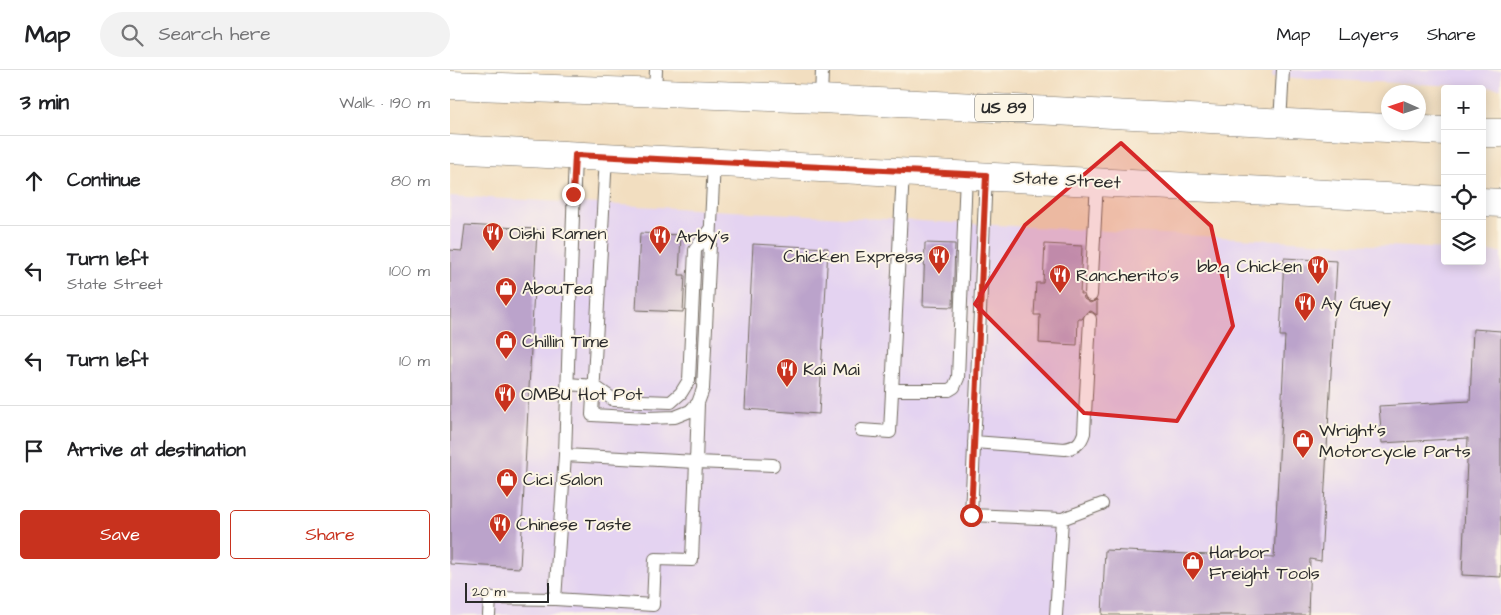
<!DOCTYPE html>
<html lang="en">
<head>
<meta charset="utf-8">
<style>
	:root { --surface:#fff; --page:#f2f2f2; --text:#202124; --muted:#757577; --line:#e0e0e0; --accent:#c8321e }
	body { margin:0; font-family:"Architects Daughter",sans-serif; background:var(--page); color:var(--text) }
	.controls { position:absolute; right:15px; top:15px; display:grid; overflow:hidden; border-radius:5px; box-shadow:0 2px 12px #0003 }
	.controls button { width:45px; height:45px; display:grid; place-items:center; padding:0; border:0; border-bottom:1px solid var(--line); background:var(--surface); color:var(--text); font:25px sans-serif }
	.compass { position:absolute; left:931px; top:15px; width:45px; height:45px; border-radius:50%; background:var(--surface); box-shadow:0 2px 12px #0003; rotate:273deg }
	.scale { position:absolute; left:15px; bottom:12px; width:84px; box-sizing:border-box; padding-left:5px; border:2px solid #2b2b2b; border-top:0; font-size:14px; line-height:18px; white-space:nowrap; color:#2b2b2b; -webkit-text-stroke:4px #fcf5e5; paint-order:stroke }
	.stop { position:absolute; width:15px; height:15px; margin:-11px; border:4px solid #c8321e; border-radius:50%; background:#fff }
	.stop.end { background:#c8321e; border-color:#fff; box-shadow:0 1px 5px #0008 }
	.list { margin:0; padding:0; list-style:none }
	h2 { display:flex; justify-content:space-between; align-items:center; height:65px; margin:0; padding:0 20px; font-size:21px }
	h2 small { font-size:16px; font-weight:400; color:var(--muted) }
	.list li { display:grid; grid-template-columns:32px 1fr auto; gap:15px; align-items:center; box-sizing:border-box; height:90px; padding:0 20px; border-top:1px solid var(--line) }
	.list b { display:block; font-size:19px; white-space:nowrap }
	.list p { margin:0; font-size:16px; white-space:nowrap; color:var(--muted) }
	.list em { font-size:16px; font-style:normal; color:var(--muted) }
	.actions { display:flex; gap:10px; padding:15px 20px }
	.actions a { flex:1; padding:11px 0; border:1px solid var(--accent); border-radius:5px; text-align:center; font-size:18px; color:var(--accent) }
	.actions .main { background:var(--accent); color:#fff }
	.icon { flex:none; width:28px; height:28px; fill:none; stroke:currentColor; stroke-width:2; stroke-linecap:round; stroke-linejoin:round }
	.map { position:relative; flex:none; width:1051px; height:545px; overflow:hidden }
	header { display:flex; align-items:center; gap:30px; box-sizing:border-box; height:70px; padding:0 25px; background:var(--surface); border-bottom:1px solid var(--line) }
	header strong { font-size:24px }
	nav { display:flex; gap:28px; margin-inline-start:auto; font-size:18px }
	.search { width:350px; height:45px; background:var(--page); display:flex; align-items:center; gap:12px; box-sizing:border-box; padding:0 18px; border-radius:28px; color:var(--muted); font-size:19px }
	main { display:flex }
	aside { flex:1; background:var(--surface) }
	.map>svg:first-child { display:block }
</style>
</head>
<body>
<header>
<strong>Map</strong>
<div class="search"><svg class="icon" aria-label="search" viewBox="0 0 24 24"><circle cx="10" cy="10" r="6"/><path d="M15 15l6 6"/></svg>Search here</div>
<nav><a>Map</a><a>Layers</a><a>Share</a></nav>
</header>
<main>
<aside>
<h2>3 min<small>Walk · 190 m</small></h2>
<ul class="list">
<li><svg class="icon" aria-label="ahead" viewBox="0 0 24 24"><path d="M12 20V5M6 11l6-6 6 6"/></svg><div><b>Continue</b></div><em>80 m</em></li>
<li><svg class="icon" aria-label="left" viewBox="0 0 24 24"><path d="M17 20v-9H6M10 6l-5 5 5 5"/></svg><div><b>Turn left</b><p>State Street</p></div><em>100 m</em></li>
<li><svg class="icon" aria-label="left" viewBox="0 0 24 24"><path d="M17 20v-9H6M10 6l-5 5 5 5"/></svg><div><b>Turn left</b></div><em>10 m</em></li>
<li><svg class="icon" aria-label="arrive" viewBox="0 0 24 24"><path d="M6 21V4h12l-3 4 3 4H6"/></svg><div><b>Arrive at destination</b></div></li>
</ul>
<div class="actions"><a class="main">Save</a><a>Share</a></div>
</aside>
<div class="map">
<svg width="1051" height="545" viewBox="0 0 1051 545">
	<rect width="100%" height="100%" fill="#fcf5e5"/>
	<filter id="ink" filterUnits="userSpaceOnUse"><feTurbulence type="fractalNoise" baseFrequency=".02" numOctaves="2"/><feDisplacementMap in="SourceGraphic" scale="10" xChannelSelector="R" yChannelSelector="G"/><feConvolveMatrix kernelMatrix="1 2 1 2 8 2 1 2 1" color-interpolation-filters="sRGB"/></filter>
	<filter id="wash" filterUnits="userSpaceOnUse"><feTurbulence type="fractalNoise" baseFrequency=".0096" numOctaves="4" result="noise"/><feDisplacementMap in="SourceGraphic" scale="20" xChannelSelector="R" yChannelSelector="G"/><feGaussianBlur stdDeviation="1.12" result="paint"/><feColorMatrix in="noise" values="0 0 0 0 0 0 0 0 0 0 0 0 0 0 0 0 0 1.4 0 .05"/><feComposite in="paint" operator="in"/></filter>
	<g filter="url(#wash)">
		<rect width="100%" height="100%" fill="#f2dec0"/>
		<path fill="#e4d3f1" d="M 823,0 L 1051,0 L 1051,18 L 822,7 Z
			M 0,126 L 995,179 L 995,191 L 1032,191 L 1032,181 L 1051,182 L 1051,545 L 0,545 Z"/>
		<g id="blocks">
			<path fill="#bba3cb" d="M 15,155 L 87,159 L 70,498 L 0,494 L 0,180 L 12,181 Z
				M 190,163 L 231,165 L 229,205 L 235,205 L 233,242 L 186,240 Z
				M 475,173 L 505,174 L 503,237 L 473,236 Z
				M 303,174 L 378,178 L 369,344 L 295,339 Z
				M 595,174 L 632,176 L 630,224 L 633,224 L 634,229 L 640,233 L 647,230 L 647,245 L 641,241 L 637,242 L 632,249 L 628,249 L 627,275 L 589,273 L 590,245 L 584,245 L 586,213 L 593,213 Z
				M 834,188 L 887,191 L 871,491 L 860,489 L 858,545 L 652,545 L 655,480 L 824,488 L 835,266 L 830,266 Z
				M 1023,259 L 1051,261 L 1051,507 L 1012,505 L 1018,368 L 932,373 L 929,336 L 1020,331 Z"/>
		</g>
	</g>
	<g filter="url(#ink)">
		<use href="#blocks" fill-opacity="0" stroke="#716a5f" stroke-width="1"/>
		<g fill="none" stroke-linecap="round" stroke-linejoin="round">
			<g stroke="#716a5f" stroke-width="14">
				<path id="service" d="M 205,22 L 206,0
					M 371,29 L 372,0
					M 830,53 L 833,0
					M 156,86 L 142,345 L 197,348 L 225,347 L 240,341 L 248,333 L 253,319 L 264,92
					M 536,105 L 521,445 L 612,449 L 652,434
					M 641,225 L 647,111
					M 118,314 L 144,316 L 164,330 L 221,332 L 231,323 L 239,310 L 245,180 L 260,159
					M 442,320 L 499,320 L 504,317 L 508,308 L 516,104
					M 248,333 L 246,392 L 323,395
					M 411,360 L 440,362 L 453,101
					M 524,372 L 615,379 C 626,377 631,373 634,363 L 640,249
					M 105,529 L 203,535 L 205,489 L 242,490 L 246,392 L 115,385
					M 39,545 L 40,528 L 105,529 L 115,385 L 125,85
					M 606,545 L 612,449"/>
			</g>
			<g stroke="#716a5f" stroke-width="29">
				<path id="primary" d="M 0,15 L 371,29 L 995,61
					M 1032,63 L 1051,63
					M 0,79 L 995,130
					M 1032,132 L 1051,133"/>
			</g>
			<use href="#service" stroke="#fff" stroke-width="12"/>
			<use href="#primary" stroke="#fff" stroke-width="28"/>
		</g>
	</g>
	<g fill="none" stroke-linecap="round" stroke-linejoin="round" filter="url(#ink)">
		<path stroke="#c8321e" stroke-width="6" d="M 123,124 L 125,85 L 536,105 L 521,445"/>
	</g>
	<path fill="#d62828" fill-opacity="0.2" stroke="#d62828" stroke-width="4" stroke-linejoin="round" d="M 671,73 L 761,156 L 783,256 L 727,351 L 634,343 L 525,234 L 575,155 Z"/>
	<defs>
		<g id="restaurant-pin" transform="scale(1.125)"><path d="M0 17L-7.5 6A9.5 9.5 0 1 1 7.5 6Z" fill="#c8321e" stroke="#fcf5e5"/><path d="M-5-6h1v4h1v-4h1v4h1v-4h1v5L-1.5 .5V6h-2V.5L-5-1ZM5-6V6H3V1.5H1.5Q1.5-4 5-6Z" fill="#fff"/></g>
		<g id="shop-pin" transform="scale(1.125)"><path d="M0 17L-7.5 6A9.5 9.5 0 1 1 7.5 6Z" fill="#c8321e" stroke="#fcf5e5"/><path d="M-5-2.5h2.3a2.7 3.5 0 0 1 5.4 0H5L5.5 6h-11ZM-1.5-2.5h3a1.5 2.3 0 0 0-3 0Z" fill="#fff"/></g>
	</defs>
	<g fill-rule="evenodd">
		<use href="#restaurant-pin" x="43" y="163"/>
		<use href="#restaurant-pin" x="210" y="166"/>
		<use href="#restaurant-pin" x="489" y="186"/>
		<use href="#restaurant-pin" x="868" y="196"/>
		<use href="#restaurant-pin" x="610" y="205"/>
		<use href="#shop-pin" x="56" y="218"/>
		<use href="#restaurant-pin" x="855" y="233"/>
		<use href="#shop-pin" x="56" y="271"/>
		<use href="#restaurant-pin" x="337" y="299"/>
		<use href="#restaurant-pin" x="55" y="324"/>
		<use href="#shop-pin" x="853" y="370"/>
		<use href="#shop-pin" x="57" y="409"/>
		<use href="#restaurant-pin" x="50" y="454"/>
		<use href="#shop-pin" x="743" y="492"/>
	</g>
	<g text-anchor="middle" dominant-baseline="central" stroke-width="4" stroke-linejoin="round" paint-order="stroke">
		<rect fill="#fcf5e5" stroke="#6a6863" stroke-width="1" x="525" y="24.5" width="58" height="27" rx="4"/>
		<g font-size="16" font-weight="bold" fill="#2b2b2b">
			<text x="554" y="38">US 89</text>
		</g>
		<g font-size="18" fill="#2b2b2b" stroke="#fcf5e5">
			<text transform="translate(617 110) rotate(3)">State Street</text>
		</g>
		<g font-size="18" fill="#2b2b2b" stroke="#fcf5e5" text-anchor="start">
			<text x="59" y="163">Oishi Ramen</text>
			<text x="226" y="166">Arby's</text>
			<text x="473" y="186" text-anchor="end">Chicken Express</text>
			<text x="852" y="196" text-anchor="end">bb.q Chicken</text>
			<text x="626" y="205">Rancherito's</text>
			<text x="72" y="218">AbouTea</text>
			<text x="871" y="233">Ay Guey</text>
			<text x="72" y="271">Chillin Time</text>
			<text x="353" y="299">Kai Mai</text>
			<text x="71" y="324">OMBU Hot Pot</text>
			<text x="869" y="360">Wright's<tspan x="869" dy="21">Motorcycle Parts</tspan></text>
			<text x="73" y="409">Cici Salon</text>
			<text x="66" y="454">Chinese Taste</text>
			<text x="759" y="482">Harbor<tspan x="759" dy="21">Freight Tools</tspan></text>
		</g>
	</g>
</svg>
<div class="controls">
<button>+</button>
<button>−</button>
<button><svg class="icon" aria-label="locate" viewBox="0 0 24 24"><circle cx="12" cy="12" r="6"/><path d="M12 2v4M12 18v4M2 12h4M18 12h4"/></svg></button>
<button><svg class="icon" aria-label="layers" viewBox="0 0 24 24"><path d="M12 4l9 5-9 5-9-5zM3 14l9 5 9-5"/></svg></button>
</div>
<svg class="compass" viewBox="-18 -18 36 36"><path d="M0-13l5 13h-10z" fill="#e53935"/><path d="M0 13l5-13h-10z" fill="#757577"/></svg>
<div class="scale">20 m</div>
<div class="stop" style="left:521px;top:445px"></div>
<div class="stop end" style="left:123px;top:124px"></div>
</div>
</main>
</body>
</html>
